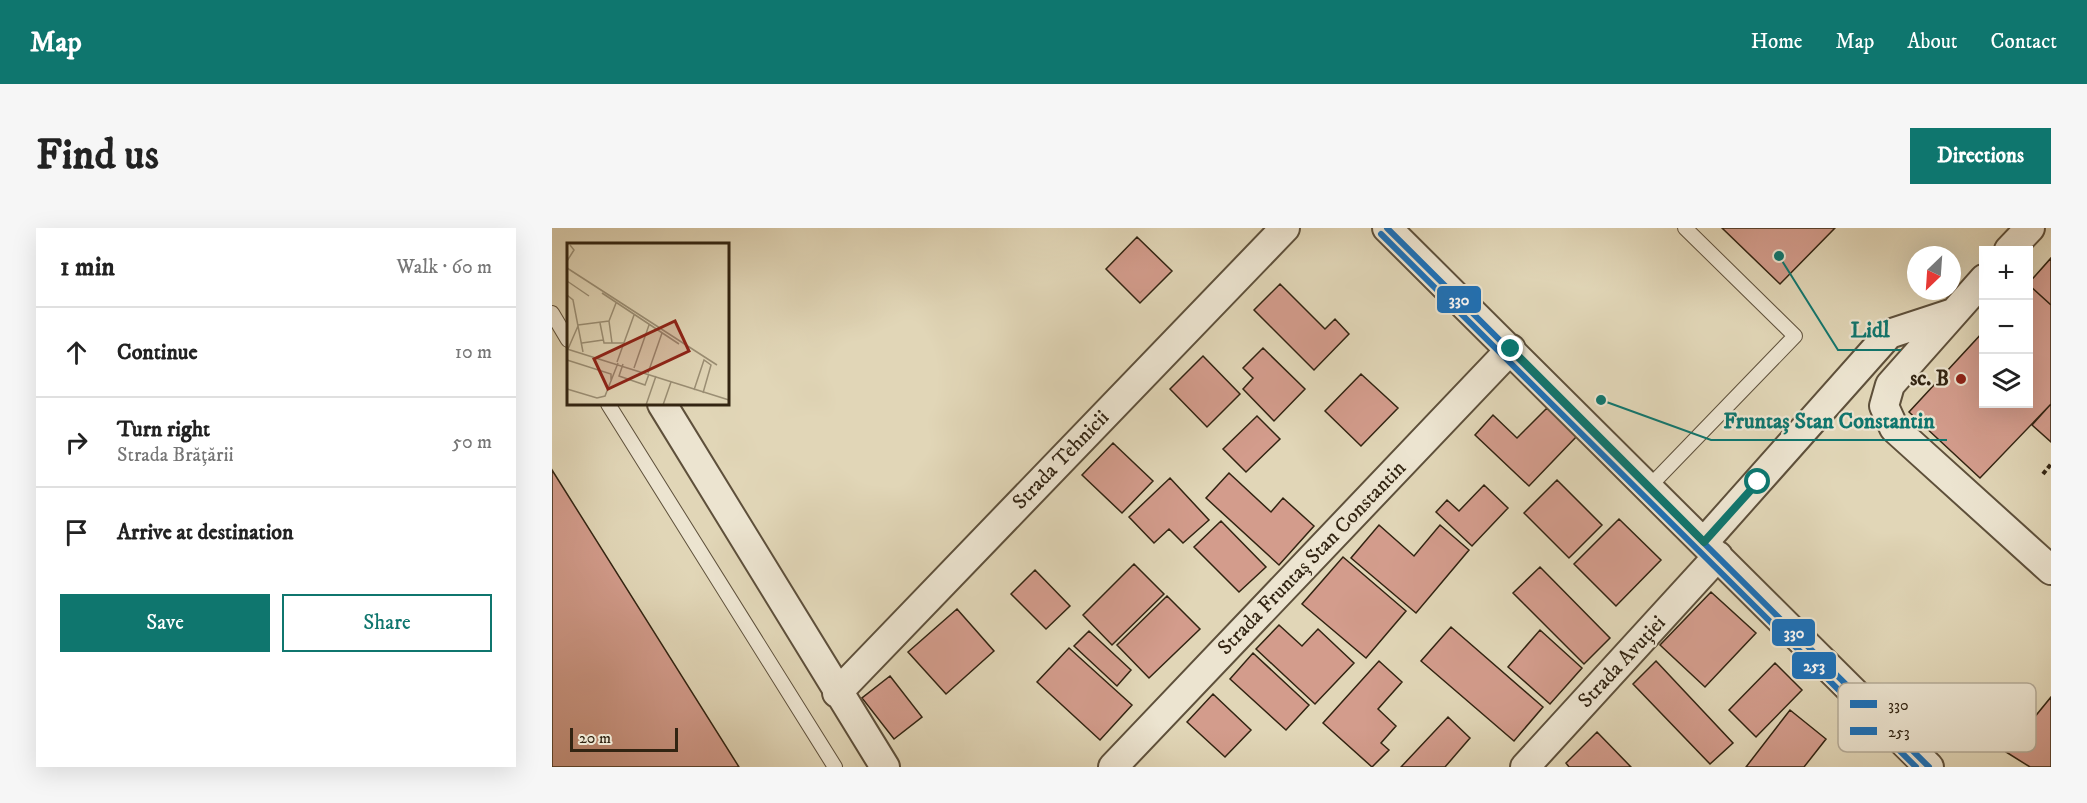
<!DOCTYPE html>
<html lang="en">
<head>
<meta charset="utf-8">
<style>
	:root { --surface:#fff; --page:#f6f6f6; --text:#222; --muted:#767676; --line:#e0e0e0; --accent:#0f766e }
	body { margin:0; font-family:"IM FELL DW Pica",serif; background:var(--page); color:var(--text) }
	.controls { position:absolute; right:18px; top:18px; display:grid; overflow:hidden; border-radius:0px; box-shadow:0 6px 24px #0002 }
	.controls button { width:54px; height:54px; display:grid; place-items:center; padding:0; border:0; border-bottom:2px solid var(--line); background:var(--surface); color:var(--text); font:30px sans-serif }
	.compass { position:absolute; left:1355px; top:18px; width:54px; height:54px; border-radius:50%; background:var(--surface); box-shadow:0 6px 24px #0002; rotate:205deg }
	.scale { position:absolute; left:18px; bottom:15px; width:108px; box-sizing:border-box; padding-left:6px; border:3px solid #322412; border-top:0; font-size:16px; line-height:21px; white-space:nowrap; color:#322412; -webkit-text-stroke:4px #ece4d0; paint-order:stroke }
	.stop { position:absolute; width:18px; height:18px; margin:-14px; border:4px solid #0f766e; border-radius:50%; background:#fff }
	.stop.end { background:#0f766e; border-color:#fff; box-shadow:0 2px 6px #0008 }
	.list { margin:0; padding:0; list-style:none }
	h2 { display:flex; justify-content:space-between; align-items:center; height:78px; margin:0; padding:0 24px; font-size:26px }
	h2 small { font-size:20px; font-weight:400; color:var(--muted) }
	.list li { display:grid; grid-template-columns:39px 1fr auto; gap:18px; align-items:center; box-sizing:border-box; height:90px; padding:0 24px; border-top:2px solid var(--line) }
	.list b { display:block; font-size:22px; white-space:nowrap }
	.list p { margin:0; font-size:20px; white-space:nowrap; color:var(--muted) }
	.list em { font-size:20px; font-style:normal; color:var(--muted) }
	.actions { display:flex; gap:12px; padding:18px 24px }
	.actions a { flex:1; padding:14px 0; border:2px solid var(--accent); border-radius:0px; text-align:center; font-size:21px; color:var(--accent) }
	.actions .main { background:var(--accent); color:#fff }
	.icon { flex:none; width:33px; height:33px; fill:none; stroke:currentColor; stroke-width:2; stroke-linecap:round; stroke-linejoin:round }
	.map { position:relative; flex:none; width:1499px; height:539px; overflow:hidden; border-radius:0px }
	header { display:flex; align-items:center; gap:36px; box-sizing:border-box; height:84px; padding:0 30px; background:var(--accent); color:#fff }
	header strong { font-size:28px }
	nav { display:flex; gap:33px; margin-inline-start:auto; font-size:21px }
	.intro { display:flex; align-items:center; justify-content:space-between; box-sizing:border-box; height:144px; padding:0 36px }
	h1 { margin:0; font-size:42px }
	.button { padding:15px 27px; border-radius:0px; background:var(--accent); color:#fff; font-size:21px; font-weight:700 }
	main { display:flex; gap:36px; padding:0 36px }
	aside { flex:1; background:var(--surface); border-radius:0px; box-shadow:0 6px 24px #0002 }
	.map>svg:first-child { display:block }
</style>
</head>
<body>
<header>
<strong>Map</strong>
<nav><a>Home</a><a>Map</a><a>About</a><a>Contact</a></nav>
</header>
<div class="intro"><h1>Find us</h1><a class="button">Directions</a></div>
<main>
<aside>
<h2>1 min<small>Walk · 60 m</small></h2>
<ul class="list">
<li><svg class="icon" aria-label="ahead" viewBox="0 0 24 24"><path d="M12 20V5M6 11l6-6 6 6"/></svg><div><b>Continue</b></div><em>10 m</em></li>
<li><svg class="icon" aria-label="right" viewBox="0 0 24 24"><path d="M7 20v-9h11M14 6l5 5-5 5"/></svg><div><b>Turn right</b><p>Strada Brățării</p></div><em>50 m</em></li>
<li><svg class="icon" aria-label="arrive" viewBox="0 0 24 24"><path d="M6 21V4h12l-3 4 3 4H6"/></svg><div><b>Arrive at destination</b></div></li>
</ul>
<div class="actions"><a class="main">Save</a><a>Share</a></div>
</aside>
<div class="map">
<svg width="1499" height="539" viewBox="0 0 1499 539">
	<rect width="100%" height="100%" fill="#e1d6b7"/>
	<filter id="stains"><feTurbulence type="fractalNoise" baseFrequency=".00333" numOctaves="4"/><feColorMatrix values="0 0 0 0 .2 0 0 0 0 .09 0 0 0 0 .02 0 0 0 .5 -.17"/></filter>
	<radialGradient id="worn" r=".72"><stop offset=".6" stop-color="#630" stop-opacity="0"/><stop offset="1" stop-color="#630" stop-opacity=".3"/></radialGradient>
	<path fill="#d39c8c" stroke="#322412" stroke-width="1.5" d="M 1170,0 L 1283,0 L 1228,56 Z
		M 585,9 L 620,43 L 588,75 L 554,41 Z
		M 1499,30 L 1499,77 L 1476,56 Z
		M 728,56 L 773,101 L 783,91 L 797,106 L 762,142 L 702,82 Z
		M 1476,56 L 1499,77 L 1499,176 L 1428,250 L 1357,184 L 1432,103 L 1432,176 L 1476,176 Z
		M 711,120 L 753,161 L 722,193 L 691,161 L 701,150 L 691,140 Z
		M 651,128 L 688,166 L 655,199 L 618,161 Z
		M 809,146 L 846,180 L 809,218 L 773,183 Z
		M 1499,176 L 1499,214 L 1480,197 Z
		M 995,180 L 1025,208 L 977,258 L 923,207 L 941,187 L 965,210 Z
		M 705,188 L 728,211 L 694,244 L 671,221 Z
		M 561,215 L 601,253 L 570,285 L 530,247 Z
		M 0,242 L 187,539 L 0,539 Z
		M 677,245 L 719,284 L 731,270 L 762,298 L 727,337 L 654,270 Z
		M 618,250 L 657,292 L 631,315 L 617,301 L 602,315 L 577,289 Z
		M 1005,252 L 1050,297 L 1017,330 L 972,285 Z
		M 932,257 L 956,280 L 920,318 L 884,284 L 895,272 L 907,283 Z
		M 1067,291 L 1109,332 L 1064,378 L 1022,336 Z
		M 669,293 L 714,339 L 687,364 L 642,319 Z
		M 827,297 L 862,328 L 888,297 L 917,322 L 864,385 L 799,330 Z
		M 791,329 L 854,383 L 814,430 L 750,376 Z
		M 582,336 L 612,366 L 560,417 L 531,387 Z
		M 988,339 L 1058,410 L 1032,436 L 961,365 Z
		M 483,342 L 518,378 L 494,401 L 459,366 Z
		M 1159,364 L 1204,405 L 1153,459 L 1108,417 Z
		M 615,368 L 648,401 L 597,450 L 565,417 Z
		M 405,381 L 442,423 L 394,466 L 356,424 Z
		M 727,397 L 750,418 L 766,401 L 802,435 L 763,476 L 704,421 Z
		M 899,399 L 991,479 L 962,513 L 869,433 Z
		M 988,402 L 1030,440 L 998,476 L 956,439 Z
		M 537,403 L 579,442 L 565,458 L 522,418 Z
		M 517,420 L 580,477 L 548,512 L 485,454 Z
		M 701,425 L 757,477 L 734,502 L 678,451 Z
		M 827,433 L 850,454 L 826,481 L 844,498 L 829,515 L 837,522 L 820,539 L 771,495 Z
		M 1104,433 L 1181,515 L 1158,536 L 1081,456 Z
		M 1223,435 L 1250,462 L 1204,509 L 1177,482 Z
		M 338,448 L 370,489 L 342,511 L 310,470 Z
		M 661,466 L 699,502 L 673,529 L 635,494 Z
		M 1499,469 L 1499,539 L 1478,539 L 1454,524 Z
		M 1238,482 L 1274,511 L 1252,539 L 1194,539 Z
		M 896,489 L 918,510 L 893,539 L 849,539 Z
		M 1045,504 L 1079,539 L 1017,539 L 1014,535 Z"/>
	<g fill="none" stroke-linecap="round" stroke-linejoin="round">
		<g stroke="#5e503b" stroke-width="16">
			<path id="lane" d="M 0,85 L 16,112
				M 56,176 L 283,539
				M 1098,258 L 1243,108 L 1133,0"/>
		</g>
		<g stroke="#5e503b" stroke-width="32">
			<path id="street" d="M 835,0 L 1377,539
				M 1457,22 L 1478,0
				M 1432,51 L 1338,157 L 1332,178 L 1342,200 L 1499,342
				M 110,176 L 333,539
				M 1152,314 L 1337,106 L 1398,86
				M 285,465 L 733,0
				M 561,539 L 959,121
				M 973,539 L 1166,328"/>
		</g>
		<path stroke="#322412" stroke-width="4" stroke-dasharray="4.5 3" stroke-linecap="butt" d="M 1491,246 L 1499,236"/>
		<use href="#lane" stroke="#ece4d0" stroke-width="14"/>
		<use href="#street" stroke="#ece4d0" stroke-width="28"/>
		<g stroke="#ece4d0" stroke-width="10">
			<path id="bus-1" d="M 835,0 L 1377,539"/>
		</g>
		<g stroke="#ece4d0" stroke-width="10">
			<path id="bus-2" d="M 829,6 L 1364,539"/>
		</g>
		<use href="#bus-1" stroke="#1d71b8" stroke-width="6"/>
		<use href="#bus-2" stroke="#1d71b8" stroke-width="6"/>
	</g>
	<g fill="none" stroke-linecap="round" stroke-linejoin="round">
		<path stroke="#0f766e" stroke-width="8" d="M 959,121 L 1152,314 L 1206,254"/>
	</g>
	<circle fill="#8f2418" stroke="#ece4d0" stroke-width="2" cx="1409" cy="151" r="6"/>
	<g text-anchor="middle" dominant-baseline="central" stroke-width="4.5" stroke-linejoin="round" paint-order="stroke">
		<g font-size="21" font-weight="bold" fill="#322412" stroke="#ece4d0" text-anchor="end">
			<text x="1397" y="151">sc. B</text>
		</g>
		<g font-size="21" fill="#322412" stroke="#ece4d0">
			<text transform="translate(509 232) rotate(-46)">Strada Tehnicii</text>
			<text transform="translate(760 330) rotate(-46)">Strada Fruntaș Stan Constantin</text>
			<text transform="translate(1070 434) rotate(-47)">Strada Avuției</text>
		</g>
	</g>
	<g transform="translate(15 15)">
		<rect width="162" height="162" fill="#e1d6b7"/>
		<path fill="none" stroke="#9b8f75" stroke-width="1.5" d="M 0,18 L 7,7 L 3,2M 0,25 L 150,122M 0,38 L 22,53M 35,50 L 112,101M 0,52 L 6,57 L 16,109M 33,80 L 37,100 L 57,100M 11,82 L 42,78M 15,100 L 36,97M 45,100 L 42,78 L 49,60M 0,106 L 162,157M 1,106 L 11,83M 0,117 L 44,131 L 44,137M 50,119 L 67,72M 56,121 L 52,133 L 78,142 L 82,131M 67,125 L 82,82M 81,130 L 95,90M 0,146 L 30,155 L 38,153 L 51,120M 127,147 L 137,117 L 144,122 L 136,150M 79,162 L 89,133M 96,162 L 104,139"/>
		<path fill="#8f2418" fill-opacity="0.15" stroke="#8f2418" stroke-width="3" d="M 108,78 L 122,108 L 41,146 L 27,116 Z"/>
		<rect width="162" height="162" fill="none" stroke="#322412" stroke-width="3"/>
	</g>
	<rect x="1286" y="455" width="198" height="69" rx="9" fill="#ece4d0" stroke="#b4aa97" stroke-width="1.5"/>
	<rect x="1298" y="472" width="27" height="8" fill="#1d71b8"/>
	<rect x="1298" y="499" width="27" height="8" fill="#1d71b8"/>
	<g font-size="16" fill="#322412">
		<text x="1336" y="482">330</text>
		<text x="1336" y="509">253</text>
	</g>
	<path fill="none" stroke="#0f766e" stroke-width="2" d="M1227 28L1286 122H1349M1049 172L1159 212H1395"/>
	<g fill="#0f766e" stroke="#ece4d0" stroke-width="2">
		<circle cx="1227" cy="28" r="6"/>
		<circle cx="1049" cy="172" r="6"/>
	</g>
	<g font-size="22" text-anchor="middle" font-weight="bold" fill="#0f766e" stroke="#ece4d0" stroke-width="4.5" stroke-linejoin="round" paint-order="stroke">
		<text x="1318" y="109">Lidl</text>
		<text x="1277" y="200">Fruntaș Stan Constantin</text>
	</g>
	<g stroke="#ece4d0" stroke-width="2">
		<rect x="884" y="57" width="46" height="29" rx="6" fill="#1d71b8"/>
		<rect x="1219" y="390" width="45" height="29" rx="6" fill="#1d71b8"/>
		<rect x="1239" y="423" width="46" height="29" rx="6" fill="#1d71b8"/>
	</g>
	<g font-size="16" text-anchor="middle" font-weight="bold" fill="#fff">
		<text x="907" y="77">330</text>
		<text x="1242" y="410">330</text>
		<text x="1262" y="443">253</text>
	</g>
	<rect width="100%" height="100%" filter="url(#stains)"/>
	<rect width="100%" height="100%" fill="url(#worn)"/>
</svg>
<div class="controls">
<button>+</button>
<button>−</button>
<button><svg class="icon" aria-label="layers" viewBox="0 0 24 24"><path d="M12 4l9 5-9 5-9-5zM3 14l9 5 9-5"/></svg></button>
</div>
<svg class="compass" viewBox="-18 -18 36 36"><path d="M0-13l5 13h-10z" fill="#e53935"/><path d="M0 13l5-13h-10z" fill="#767676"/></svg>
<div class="scale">20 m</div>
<div class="stop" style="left:1206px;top:254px"></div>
<div class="stop end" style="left:959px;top:121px"></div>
</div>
</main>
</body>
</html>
